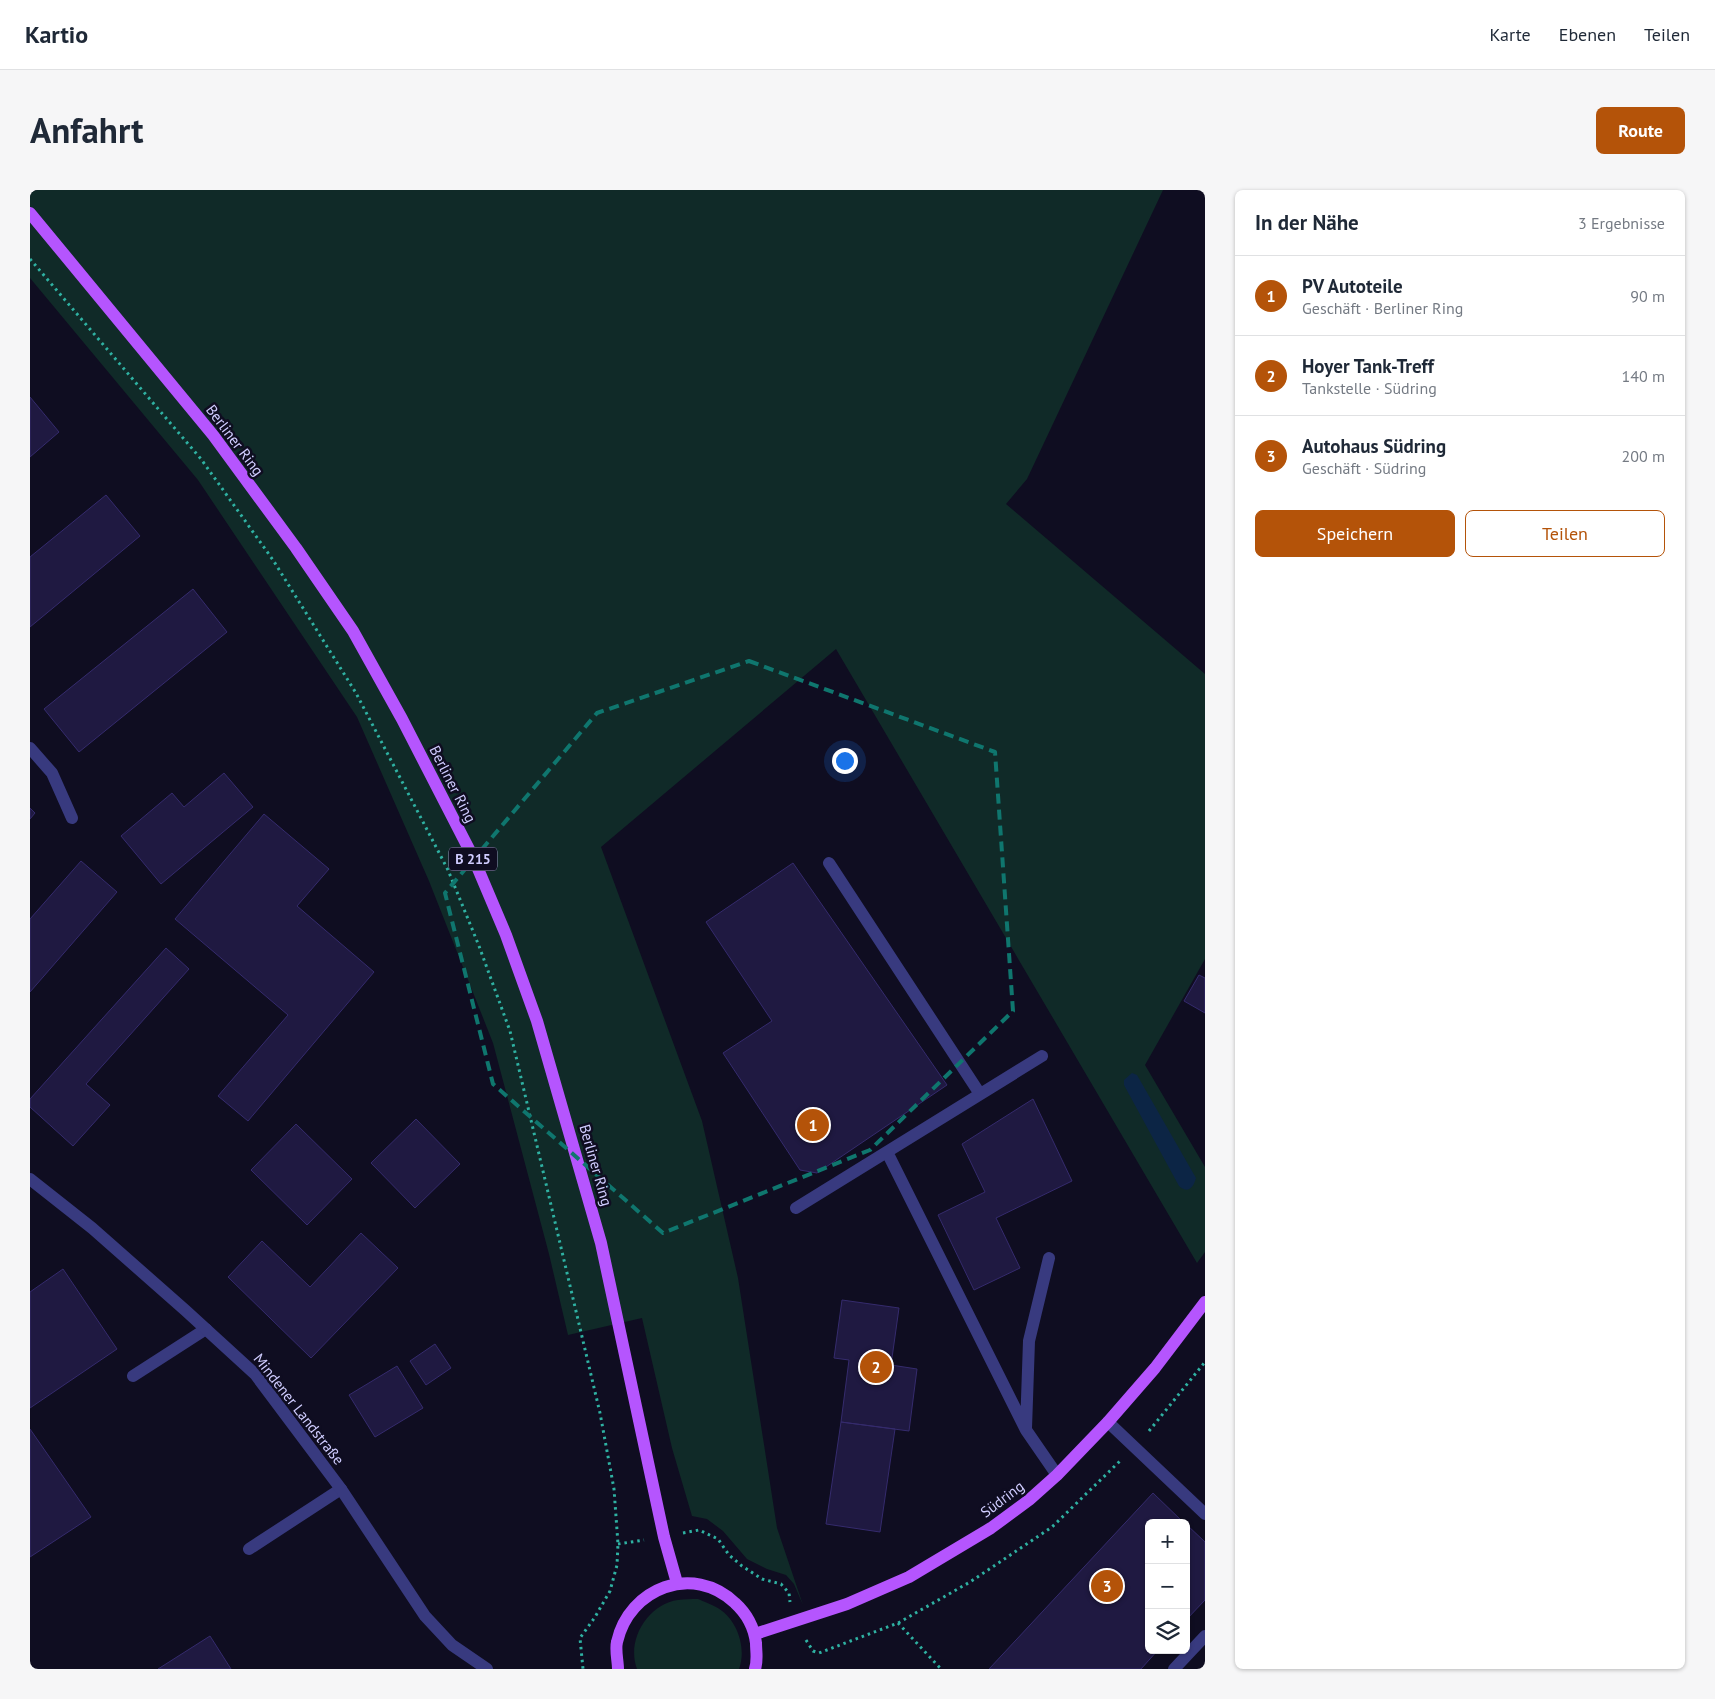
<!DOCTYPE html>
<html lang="de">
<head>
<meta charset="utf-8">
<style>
	:root { --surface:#fff; --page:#f6f6f7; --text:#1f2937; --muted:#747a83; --line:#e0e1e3; --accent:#b45309 }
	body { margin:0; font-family:"PT Sans",sans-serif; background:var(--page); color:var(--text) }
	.controls { position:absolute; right:15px; bottom:15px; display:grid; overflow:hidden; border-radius:8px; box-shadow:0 1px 4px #0004 }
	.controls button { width:45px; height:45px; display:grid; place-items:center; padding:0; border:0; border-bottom:1px solid var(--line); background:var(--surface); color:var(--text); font:25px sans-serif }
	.you { position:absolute; left:814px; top:570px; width:18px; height:18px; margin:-12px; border:4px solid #fff; border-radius:50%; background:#1a73e8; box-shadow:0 0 0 8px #1a73e833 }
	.badge { display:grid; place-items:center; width:32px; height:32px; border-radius:50%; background:var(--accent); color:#fff; font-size:16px; font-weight:700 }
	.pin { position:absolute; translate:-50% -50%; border:2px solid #fff; box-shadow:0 1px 5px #0006 }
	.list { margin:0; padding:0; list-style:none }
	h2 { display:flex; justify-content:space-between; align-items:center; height:65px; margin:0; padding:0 20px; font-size:21px }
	h2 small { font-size:16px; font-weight:400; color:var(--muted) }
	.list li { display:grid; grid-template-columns:32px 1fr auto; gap:15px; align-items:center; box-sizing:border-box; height:80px; padding:0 20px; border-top:1px solid var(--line) }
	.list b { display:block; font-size:19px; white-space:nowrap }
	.list p { margin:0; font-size:16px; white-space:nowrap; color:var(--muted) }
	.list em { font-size:16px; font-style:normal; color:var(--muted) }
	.actions { display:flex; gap:10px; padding:15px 20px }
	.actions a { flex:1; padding:11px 0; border:1px solid var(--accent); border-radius:8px; text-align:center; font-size:18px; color:var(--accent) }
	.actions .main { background:var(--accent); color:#fff }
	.icon { flex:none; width:28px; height:28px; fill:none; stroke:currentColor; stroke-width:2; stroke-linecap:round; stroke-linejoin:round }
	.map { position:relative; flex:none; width:1175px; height:1479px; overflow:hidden; border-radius:8px }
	header { display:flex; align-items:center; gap:30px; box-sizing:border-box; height:70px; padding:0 25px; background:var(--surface); border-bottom:1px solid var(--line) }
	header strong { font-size:24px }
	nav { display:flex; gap:28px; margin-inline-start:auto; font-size:18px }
	.intro { display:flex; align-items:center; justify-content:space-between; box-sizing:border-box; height:120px; padding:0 30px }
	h1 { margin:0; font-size:35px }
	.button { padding:12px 22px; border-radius:8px; background:var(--accent); color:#fff; font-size:18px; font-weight:700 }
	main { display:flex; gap:30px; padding:0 30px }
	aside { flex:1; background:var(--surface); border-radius:8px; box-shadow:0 1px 4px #0004 }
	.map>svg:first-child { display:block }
</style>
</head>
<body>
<header>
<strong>Kartio</strong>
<nav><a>Karte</a><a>Ebenen</a><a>Teilen</a></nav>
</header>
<div class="intro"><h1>Anfahrt</h1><a class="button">Route</a></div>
<main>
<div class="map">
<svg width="1175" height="1479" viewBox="0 0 1175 1479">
	<rect width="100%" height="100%" fill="#0f0d21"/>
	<path fill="#102a28" d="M 0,0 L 1133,0 L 997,289 L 976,314 L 1175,484 L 1175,769 L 1115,875 L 1175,977 L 1175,1062 L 1167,1073 L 806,459 L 571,657 L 672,931 L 708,1088 L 747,1338 L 773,1415 L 764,1394 L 756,1385 L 737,1379 L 717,1369 L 693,1341 L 677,1329 L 662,1326 L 642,1258 L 612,1128 L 538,1145 L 519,1064 L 463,853 L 399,691 L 327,527 L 168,290 L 0,88 Z
		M 668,1409 C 674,1412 681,1414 686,1417 C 707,1428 717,1458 709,1479 L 607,1479 C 596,1450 618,1414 648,1410 C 654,1409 662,1409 668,1409 Z"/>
	<path fill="#0c2545" d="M 1102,883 L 1107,885 L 1166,988 C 1163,998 1158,1004 1149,996 L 1094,895 L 1094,890 Z"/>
	<path fill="#1f1941" stroke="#352b6d" d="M 0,207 L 29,242 L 0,267 Z
		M 76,305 L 110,346 L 0,437 L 0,367 Z
		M 163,399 L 197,442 L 49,562 L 14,519 Z
		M 194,583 L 223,617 L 131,694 L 91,646 L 142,603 L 154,617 Z
		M 0,618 L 5,623 L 0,629 Z
		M 234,624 L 299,679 L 267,716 L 344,782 L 218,931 L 188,906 L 258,825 L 145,729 Z
		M 51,671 L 87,702 L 0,802 L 0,729 Z
		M 763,673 L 917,895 L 787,983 L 770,980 L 693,863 L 742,831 L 676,732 Z
		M 136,758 L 159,779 L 56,894 L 80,915 L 43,956 L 0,917 L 0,909 Z
		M 1169,785 L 1175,788 L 1175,823 L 1154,811 Z
		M 1003,909 L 1042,991 L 966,1028 L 990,1078 L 944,1100 L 908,1025 L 955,1002 L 932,954 Z
		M 386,929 L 430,974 L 385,1018 L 341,973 Z
		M 266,934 L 322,989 L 277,1035 L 221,980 Z
		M 331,1043 L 368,1078 L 281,1168 L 198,1087 L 232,1051 L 280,1097 Z
		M 33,1079 L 87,1159 L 0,1218 L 0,1102 Z
		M 812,1110 L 869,1118 L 861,1175 L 887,1179 L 879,1241 L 811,1232 L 819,1170 L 804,1168 Z
		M 405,1154 L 421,1178 L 396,1195 L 380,1171 Z
		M 367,1176 L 393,1218 L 345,1247 L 319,1205 Z
		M 811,1232 L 865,1239 L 850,1342 L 796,1334 Z
		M 0,1239 L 61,1327 L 0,1367 Z
		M 1123,1303 L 1154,1333 L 1119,1333 L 1119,1460 L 1128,1460 L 1111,1479 L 959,1479 Z
		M 1156,1334 L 1175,1352 L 1175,1410 L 1156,1430 Z
		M 180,1446 L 201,1479 L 128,1479 Z"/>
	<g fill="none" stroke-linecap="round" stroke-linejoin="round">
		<path stroke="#2fb1a2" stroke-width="3" stroke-dasharray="2.5 4" stroke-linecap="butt" d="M 0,69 L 171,269 L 243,370 L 326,503 L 418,680 L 449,756 L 480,841 L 570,1223 L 584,1299 L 588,1354 L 587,1375 L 580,1401 L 565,1427 L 550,1448 L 553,1479
			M 1119,1241 L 1175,1172
			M 653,1343 L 669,1340 L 688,1349 L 699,1365 L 712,1376 L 732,1389 L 751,1394 L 759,1403 L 760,1412
			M 588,1354 L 614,1350
			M 868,1433 L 911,1479
			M 776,1450 L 783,1461 L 789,1463 L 868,1433 L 940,1392 L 1022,1337 L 1090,1271"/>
		<path stroke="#383a7f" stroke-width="12" d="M 799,673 L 950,904
			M 857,962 L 996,1240 L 1027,1285
			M 766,1018 L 1012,866
			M 103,1186 L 176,1139
			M 1078,1232 L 1175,1324
			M 996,1238 L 999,1151 L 1019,1068
			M 219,1359 L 311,1299
			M 1144,1479 L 1175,1446"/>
		<path stroke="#383a7f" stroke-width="12" d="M 0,558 L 22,583 L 42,628
			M 0,989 L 62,1038 L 155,1120 L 225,1184 L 311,1299 L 395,1426 L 422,1455 L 457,1479"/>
		<path stroke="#b555fe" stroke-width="12" d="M 0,23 L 183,245 L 266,358 L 323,441 L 372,529 L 443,667 L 476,745 L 507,831 L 571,1053 L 634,1347 L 647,1393
			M 725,1444 L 817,1414 L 879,1387 L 961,1338 L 999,1310 L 1027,1285 L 1078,1232 L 1125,1178 L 1175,1112
			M 588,1479 C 588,1471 585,1460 587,1452 C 599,1398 663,1373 705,1413 C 716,1423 724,1437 726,1453 C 726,1462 728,1470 725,1479"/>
	</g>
	<path fill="none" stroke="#0f766e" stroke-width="4" stroke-dasharray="10 6" stroke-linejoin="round" d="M 719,471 L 965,562 L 983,821 L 840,960 L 633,1043 L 463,894 L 415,703 L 567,523 Z"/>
	<g text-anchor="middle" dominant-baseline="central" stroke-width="5" stroke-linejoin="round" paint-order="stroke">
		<rect fill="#0f0d21" stroke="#9693bc" stroke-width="1" x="419" y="657.5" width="48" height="23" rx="4"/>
		<g font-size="14" font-weight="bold" fill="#d0cdff">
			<text x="443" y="669">B 215</text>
		</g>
		<g font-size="15" fill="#d0cdff" stroke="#0f0d21">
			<text transform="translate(205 250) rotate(53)">Berliner Ring</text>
			<text transform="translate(423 594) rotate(63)">Berliner Ring</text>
			<text transform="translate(566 975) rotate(74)">Berliner Ring</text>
			<text transform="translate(269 1219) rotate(52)">Mindener Landstraße</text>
			<text transform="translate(972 1309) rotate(-37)">Südring</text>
		</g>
	</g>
</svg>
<div class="controls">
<button>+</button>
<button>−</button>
<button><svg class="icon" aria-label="layers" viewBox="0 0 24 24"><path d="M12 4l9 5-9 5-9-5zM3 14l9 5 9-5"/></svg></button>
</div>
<div class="you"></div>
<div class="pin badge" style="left:783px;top:935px">1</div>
<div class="pin badge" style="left:846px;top:1177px">2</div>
<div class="pin badge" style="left:1077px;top:1396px">3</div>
</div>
<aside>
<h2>In der Nähe<small>3 Ergebnisse</small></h2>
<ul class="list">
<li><span class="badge">1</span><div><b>PV Autoteile</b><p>Geschäft · Berliner Ring</p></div><em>90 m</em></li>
<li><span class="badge">2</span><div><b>Hoyer Tank-Treff</b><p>Tankstelle · Südring</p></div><em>140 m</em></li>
<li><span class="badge">3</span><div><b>Autohaus Südring</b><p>Geschäft · Südring</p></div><em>200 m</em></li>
</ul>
<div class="actions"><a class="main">Speichern</a><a>Teilen</a></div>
</aside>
</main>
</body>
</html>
